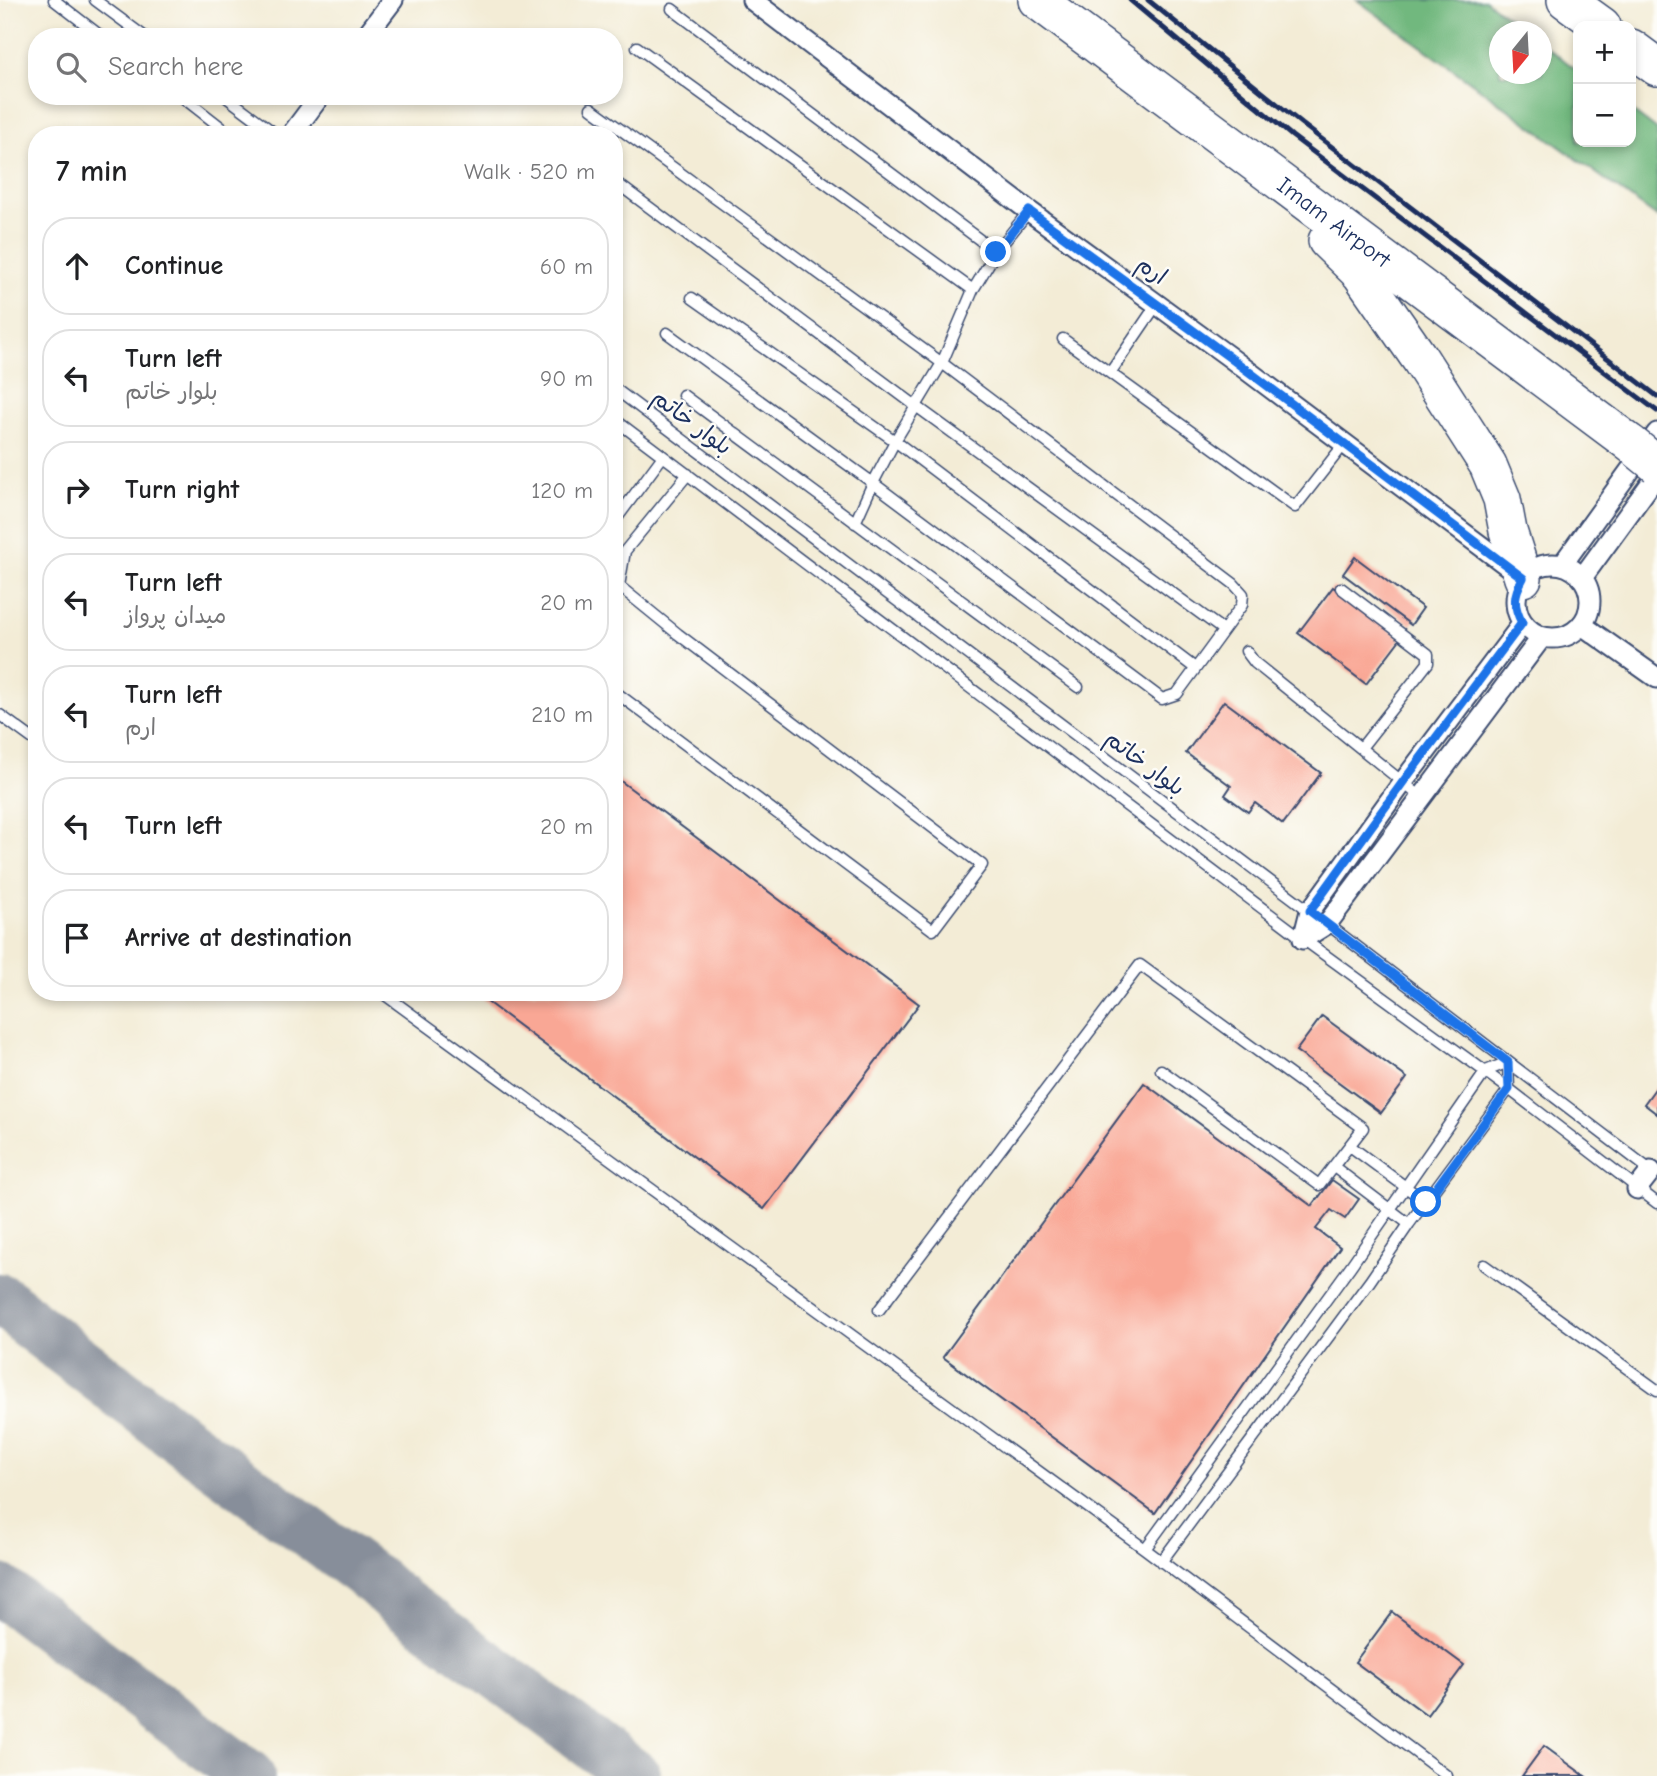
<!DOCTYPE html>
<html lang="en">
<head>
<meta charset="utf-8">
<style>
	:root { --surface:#fff; --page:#f6f6f6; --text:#202124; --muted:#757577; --line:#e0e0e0 }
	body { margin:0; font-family:"Comic Neue","Playpen Sans Arabic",sans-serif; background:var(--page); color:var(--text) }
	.controls { position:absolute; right:21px; top:21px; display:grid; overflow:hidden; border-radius:14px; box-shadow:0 4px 10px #0003 }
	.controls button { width:63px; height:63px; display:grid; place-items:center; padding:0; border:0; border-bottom:2px solid var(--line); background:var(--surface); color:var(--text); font:35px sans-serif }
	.compass { position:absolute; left:1489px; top:21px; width:63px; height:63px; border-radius:50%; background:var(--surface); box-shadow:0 4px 10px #0003; rotate:198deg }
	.stop { position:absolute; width:21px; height:21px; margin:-16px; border:5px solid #1a73e8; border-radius:50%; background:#fff }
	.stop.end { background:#1a73e8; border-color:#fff; box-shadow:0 2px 7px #0008 }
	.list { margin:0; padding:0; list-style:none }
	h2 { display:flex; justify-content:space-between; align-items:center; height:91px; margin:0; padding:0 28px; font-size:30px }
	h2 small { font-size:23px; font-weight:400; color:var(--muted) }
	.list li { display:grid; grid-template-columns:46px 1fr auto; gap:21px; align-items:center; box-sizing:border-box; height:98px; margin:0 14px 14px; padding:0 14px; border:2px solid var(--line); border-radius:28px }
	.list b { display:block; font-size:26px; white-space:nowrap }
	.list p { margin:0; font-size:23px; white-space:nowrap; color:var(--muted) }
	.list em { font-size:23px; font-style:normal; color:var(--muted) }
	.icon { flex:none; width:38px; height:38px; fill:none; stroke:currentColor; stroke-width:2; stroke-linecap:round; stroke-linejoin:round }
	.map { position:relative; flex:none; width:1657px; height:1776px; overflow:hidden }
	.search { position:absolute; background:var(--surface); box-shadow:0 4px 10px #0003; left:28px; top:28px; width:595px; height:77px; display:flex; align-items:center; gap:18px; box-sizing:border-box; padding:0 24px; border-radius:28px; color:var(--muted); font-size:26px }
	.panel { position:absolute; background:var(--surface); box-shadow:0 4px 10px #0003; left:28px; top:126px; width:595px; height:875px; border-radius:28px }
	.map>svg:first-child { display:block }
</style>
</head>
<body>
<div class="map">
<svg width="1657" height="1776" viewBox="0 0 1657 1776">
	<rect width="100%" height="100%" fill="#fdfcf7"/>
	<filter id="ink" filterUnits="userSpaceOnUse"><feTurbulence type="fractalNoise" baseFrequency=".0143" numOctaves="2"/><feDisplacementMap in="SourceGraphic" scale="14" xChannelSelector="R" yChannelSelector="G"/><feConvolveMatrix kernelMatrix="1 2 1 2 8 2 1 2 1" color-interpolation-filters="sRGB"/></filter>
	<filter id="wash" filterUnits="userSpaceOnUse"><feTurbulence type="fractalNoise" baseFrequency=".00686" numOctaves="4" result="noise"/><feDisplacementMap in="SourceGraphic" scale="28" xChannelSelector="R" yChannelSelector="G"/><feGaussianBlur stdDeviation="1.57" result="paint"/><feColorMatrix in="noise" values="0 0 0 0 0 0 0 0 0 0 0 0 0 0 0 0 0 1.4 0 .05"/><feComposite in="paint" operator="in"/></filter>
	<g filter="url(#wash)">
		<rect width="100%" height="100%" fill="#f3ecd6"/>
		<path fill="#71b87e" stroke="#46746e" stroke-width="2" d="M 1357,0 L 1485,0 L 1527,31 L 1500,32 L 1500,74 L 1542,74 L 1542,43 L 1578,71 L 1578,142 L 1631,142 L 1631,110 L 1657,130 L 1657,217 Z"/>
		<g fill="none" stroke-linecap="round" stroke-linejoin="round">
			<path stroke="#878e9a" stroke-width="52" d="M 0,1299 L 18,1312 L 29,1323 L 185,1442 L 377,1582 L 391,1595 L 635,1776
				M 0,1590 L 249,1776"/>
		</g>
		<g id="blocks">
			<path fill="#f9a795" d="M 1355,557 L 1423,608 L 1411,625 L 1343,574 Z
				M 1333,587 L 1401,638 L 1366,684 L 1298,633 Z
				M 1224,701 L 1321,773 L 1283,824 L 1255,803 L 1248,812 L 1225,795 L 1231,786 L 1186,753 Z
				M 614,776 L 919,1004 L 764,1209 L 474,992 L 614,992 Z
				M 1322,1016 L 1407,1078 L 1381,1113 L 1296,1051 Z
				M 1144,1083 L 1312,1206 L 1332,1180 L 1359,1199 L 1345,1219 L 1331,1210 L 1316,1229 L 1340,1247 L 1155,1513 L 943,1357 Z
				M 1657,1086 L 1657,1114 L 1644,1104 Z
				M 1392,1612 L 1464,1665 L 1427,1715 L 1355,1662 Z
				M 1544,1746 L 1585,1776 L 1522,1776 Z"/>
		</g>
	</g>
	<g filter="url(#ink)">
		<use href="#blocks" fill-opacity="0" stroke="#3b4b70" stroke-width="2"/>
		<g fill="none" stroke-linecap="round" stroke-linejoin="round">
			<g stroke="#3b4b70" stroke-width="13">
				<path id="lane" d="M 54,0 L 102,37
					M 95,0 L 145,37
					M 672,9 L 996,252
					M 637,47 L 973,290
					M 181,96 L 231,135
					M 225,96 L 277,135
					M 591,108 L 942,363 L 1234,584 L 1243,594 L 1242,605 L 1177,694 L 1162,699 L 873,483 L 667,333
					M 614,181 L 916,406 L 1223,630
					M 692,298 L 895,441 L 1195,668
					M 1063,339 L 1295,507 L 1345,443
					M 1110,373 L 1157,304
					M 614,388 L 1311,912
					M 683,395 L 1078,687
					M 614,419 L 1303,939 L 1509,1089 L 1657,1203
					M 614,522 L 663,456
					M 855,523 L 873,483 L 895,441 L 942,363 L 973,290 L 996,252 L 1029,211
					M 1341,588 L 1428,654 L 1428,663 L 1361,748
					M 1246,651 L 1255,663 L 1421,797
					M 614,691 L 933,930 L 982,865 L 678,634 L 619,586 L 625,551 L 688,474
					M 0,715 L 37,742
					M 1326,923 L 1654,1173
					M 381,992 L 1145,1549 L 1447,1776
					M 1350,1146 L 1426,1202
					M 1334,1167 L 1409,1224
					M 1484,1265 L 1657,1390
					M 879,1310 L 1140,965 L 1363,1128 L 1319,1185 L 1161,1070
					M 1145,1549 L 1350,1267 L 1486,1071 L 1508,1062 L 1509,1089 L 1409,1224 L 1370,1281 L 1161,1562"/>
			</g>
			<g stroke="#3b4b70" stroke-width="23">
				<path id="street" d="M 752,0 L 1029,211 L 1228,356 L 1517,573
					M 365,37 L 393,0
					M 291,135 L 320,96
					M1516 601a37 37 0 1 1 74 0a37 37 0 1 1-74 0Z
					M 1562,565 L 1657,433
					M 1582,578 L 1657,475
					M 1523,623 L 1403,782 L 1310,911 L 1303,939 L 1327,924 L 1542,637
					M 1582,625 L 1657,678
					M 1637,1189 L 1651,1171"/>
			</g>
			<g stroke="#3b4b70" stroke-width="40">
				<g id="highway">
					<path id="s1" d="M 1037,0 L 1631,444"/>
					<path d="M 1566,0 L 1602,26"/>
					<path d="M 1631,48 L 1657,67"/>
					<path d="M 1327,241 L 1361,274 L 1420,359 L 1488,465 L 1502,499 L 1508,531 L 1523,578"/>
				</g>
			</g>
			<use href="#lane" stroke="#fff" stroke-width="10"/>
			<use href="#street" stroke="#fff" stroke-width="19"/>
			<use href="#highway" stroke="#fff" stroke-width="37"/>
			<path stroke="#1b2f5e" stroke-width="5" d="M 1130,0 L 1292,136 L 1657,411
				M 1148,0 L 1302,124 L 1657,396"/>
			<g stroke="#3b4b70" stroke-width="40" stroke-linecap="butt">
				<path id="highway-bridge" d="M 1631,444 L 1657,465"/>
			</g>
			<use href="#highway-bridge" stroke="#fff" stroke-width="37"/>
		</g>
	</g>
	<g fill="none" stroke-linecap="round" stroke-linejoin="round" filter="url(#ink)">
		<path stroke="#1a73e8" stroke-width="9" d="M 996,252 L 1029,211 L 1228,356 L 1523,578 C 1513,596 1513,605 1522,623 L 1403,782 L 1310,911 L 1508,1062 L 1509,1089 L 1426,1202"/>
	</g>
	<g text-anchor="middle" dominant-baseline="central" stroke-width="5" stroke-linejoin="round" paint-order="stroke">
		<g font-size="23" fill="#1b2f5e" stroke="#fdfcf7">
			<text stroke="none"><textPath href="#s1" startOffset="371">Imam Airport</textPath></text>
			<text transform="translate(1152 270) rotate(36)">ارم</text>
			<text transform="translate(692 422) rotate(37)">بلوار خاتم</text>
			<text transform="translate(1145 763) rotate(37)">بلوار خاتم</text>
		</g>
	</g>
</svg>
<div class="controls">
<button>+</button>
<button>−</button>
</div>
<svg class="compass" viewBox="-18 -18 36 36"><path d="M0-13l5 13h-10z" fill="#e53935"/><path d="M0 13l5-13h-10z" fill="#757577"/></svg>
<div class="stop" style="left:1426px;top:1202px"></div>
<div class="stop end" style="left:996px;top:252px"></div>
<div class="search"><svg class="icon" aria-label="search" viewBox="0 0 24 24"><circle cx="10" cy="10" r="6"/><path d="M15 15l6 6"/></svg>Search here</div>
<section class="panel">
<h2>7 min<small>Walk · 520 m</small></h2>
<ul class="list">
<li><svg class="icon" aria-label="ahead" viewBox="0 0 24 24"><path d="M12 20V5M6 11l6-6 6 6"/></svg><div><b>Continue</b></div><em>60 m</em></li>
<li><svg class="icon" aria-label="left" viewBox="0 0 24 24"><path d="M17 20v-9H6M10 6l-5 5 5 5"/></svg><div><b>Turn left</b><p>بلوار خاتم</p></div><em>90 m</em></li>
<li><svg class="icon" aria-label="right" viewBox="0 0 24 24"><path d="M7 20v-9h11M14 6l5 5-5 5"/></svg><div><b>Turn right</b></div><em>120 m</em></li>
<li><svg class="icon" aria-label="left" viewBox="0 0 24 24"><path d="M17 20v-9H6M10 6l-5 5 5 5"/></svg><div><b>Turn left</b><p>میدان پرواز</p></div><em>20 m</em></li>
<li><svg class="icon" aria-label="left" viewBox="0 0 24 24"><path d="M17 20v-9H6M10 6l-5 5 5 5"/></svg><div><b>Turn left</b><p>ارم</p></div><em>210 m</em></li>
<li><svg class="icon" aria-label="left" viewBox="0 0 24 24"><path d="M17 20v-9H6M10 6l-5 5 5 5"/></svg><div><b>Turn left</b></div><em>20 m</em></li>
<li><svg class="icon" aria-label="arrive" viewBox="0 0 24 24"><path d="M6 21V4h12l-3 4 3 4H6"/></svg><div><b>Arrive at destination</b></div></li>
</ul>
</section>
</div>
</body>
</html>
